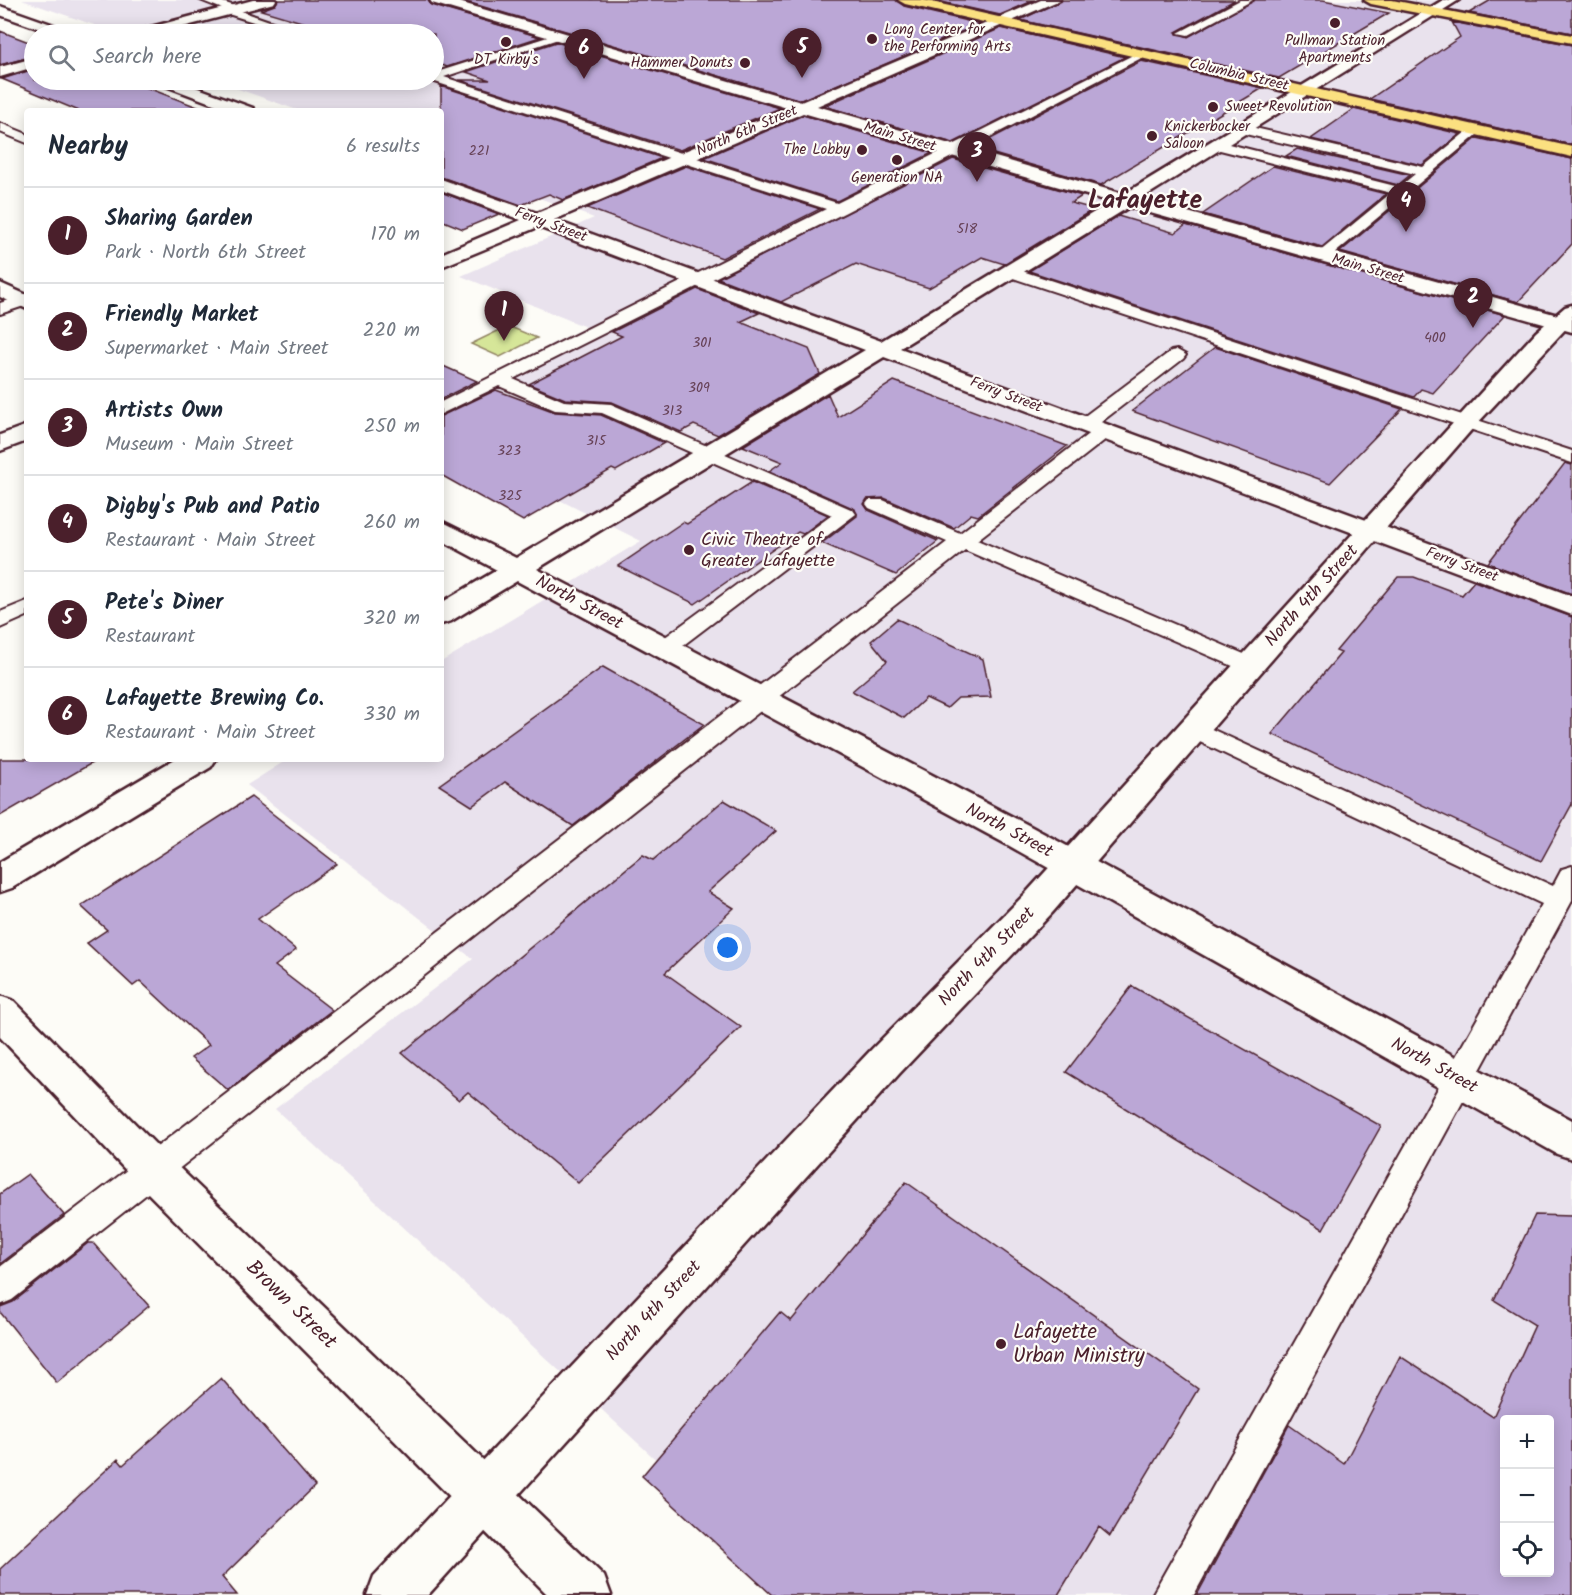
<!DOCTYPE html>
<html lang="en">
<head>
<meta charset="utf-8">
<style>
	:root { --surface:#fff; --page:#f2f2f3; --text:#1f2937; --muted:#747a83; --line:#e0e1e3; --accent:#4a1f2b }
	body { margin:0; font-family:Kalam,sans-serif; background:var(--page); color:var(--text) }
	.controls { position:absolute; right:18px; bottom:18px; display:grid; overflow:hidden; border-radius:6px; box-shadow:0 3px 15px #0003 }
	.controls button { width:54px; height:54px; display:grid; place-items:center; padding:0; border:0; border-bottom:2px solid var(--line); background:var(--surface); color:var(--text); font:30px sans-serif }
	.you { position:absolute; left:728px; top:948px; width:21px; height:21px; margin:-15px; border:4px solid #fff; border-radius:50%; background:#1a73e8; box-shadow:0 0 0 9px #1a73e833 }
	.badge { display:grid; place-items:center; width:39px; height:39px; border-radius:50%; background:var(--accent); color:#fff; font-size:20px; font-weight:700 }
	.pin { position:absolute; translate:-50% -50px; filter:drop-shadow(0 2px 3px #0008) }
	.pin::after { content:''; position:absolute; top:32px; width:21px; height:18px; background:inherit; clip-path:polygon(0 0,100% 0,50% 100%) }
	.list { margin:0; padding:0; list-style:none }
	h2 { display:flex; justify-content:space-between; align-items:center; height:78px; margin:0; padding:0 24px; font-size:26px }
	h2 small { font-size:20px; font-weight:400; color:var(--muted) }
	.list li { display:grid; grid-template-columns:39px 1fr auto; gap:18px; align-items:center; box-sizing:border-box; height:96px; padding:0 24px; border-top:2px solid var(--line) }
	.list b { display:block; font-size:22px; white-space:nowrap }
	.list p { margin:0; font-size:20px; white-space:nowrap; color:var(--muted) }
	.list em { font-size:20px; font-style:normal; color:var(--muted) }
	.icon { flex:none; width:33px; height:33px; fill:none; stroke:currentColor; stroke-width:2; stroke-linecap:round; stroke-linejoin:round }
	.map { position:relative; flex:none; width:1572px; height:1595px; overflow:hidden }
	.search { position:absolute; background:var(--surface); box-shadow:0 3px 15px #0003; left:24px; top:24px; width:420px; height:66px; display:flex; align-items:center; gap:15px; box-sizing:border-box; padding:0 21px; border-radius:33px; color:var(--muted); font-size:22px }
	.panel { position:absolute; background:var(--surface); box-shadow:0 3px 15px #0003; left:24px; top:108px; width:420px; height:654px; border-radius:6px }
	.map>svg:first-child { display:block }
</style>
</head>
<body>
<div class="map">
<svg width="1572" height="1595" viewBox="0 0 1572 1595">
	<rect width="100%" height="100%" fill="#fdfcf7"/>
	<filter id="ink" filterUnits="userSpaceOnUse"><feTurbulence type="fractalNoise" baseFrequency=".0167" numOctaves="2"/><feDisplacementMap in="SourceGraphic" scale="12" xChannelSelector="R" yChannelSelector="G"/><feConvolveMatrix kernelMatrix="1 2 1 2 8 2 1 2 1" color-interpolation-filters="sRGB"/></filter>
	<g filter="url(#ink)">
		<path fill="#e9e2ed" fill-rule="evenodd" d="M 22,0 L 1572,0 L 1572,1595 L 803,1595 L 275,1109 L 473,959 L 247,785 L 288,759 L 441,759 L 441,662 L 641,541 L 462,451 L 500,430 L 455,409 L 603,334 L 461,276 L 594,218 L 441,162 L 441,111 L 300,111 L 213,80 L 434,80 L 434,34 L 120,34 ZM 1504,1420 L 1550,1420 L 1550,1572 L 1504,1572 Z"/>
		<path fill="#d6e699" stroke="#908262" stroke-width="1.5" d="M 508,326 L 537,338 L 500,357 L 471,344 Z"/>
		<path fill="#bba7d6" stroke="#4a1f2b" stroke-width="1.5" fill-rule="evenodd" d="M 278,0 L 428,0 L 431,5 L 540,37 L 447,67 L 434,62 L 434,34 L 342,34 L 261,10 L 275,5 Z
			M 460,0 L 896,0 L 904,6 L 980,24 L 801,100 Z
			M 933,0 L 1035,0 L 1000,15 Z
			M 1062,0 L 1235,0 L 1176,32 L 1188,37 L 1255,0 L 1323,0 L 1389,13 L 1279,78 L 1020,20 Z
			M 1491,0 L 1572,0 L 1572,33 L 1469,13 Z
			M 1452,22 L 1572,45 L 1572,145 L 1370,99 L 1460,37 Z
			M 1001,28 L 1125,57 L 953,143 L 824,106 Z
			M 0,31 L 34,44 L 34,56 L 0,65 Z
			M 556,42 L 780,108 L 680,150 L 459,80 L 490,80 L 466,72 Z
			M 1141,61 L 1263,88 L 1101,185 L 973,148 Z
			M 34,69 L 34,80 L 127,80 L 200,108 L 199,111 L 79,111 L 2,79 Z
			M 441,86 L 662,158 L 563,200 L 549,194 L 521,205 L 441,177 Z
			M 1354,109 L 1460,134 L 1422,165 L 1311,139 Z
			M 803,115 L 932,153 L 837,201 L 704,158 Z
			M 1477,138 L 1572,159 L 1572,244 L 1518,302 L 1340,252 Z
			M 1297,149 L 1410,175 L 1398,185 L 1286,156 Z
			M 953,159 L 1082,196 L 1071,203 L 1094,209 L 1004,264 L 982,257 L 929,288 L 856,264 L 781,302 L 718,278 Z
			M 686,166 L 820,209 L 722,258 L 587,208 Z
			M 1273,166 L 1386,194 L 1322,247 L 1203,214 Z
			M 441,192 L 499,214 L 463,229 L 441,220 Z
			M 1118,216 L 1175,233 L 1186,225 L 1505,315 L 1433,393 L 1421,389 L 1414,397 L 1029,271 Z
			M 697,289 L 759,313 L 740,322 L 809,349 L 820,374 L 718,435 L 694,425 L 681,432 L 612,402 L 565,399 L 529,384 L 622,336 L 612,332 Z
			M 1215,347 L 1402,409 L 1330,483 L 1132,411 Z
			M 441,365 L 477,381 L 441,399 Z
			M 894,381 L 1067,446 L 978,516 L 971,514 L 954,528 L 884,498 L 867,499 L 864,504 L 868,510 L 938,541 L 896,575 L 822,543 L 857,516 L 855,509 L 769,471 L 782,462 L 743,446 L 828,394 L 838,417 Z
			M 496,390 L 555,412 L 601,415 L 664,443 L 616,471 L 612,469 L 523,521 L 441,475 L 441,416 Z
			M 1565,463 L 1572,465 L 1572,594 L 1488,563 Z
			M 752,482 L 828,515 L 803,534 L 798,532 L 695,604 L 618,566 L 683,522 L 687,524 Z
			M 1398,577 L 1414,577 L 1462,595 L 1474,581 L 1572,617 L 1572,804 L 1541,861 L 1272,734 L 1341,653 L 1336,651 Z
			M 897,619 L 983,659 L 991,697 L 958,698 L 947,708 L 926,698 L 904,718 L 852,691 L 887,661 L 871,641 Z
			M 603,667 L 704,724 L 573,826 L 505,782 L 472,806 L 439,785 Z
			M 0,759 L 99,759 L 0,816 Z
			M 251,797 L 337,864 L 258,919 L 296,950 L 275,966 L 332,1010 L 228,1090 L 191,1058 L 209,1045 L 140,981 L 133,986 L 87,943 L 107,930 L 81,906 Z
			M 724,800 L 776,831 L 708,892 L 734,908 L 665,973 L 741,1027 L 578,1183 L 468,1092 L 459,1100 L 402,1053 L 643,855 L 653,860 Z
			M 1132,986 L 1381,1126 L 1323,1229 L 1066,1072 Z
			M 28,1174 L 64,1215 L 0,1264 L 0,1194 Z
			M 906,1182 L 1198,1389 L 1110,1536 L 1099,1527 L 1058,1595 L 772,1595 L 642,1476 L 780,1312 L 791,1321 Z
			M 1535,1215 L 1572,1216 L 1572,1595 L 1197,1595 L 1289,1425 L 1344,1464 L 1400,1356 L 1493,1417 L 1535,1325 L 1494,1300 ZM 1504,1419 L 1550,1419 L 1550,1572 L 1504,1572 Z
			M 88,1243 L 93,1243 L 149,1306 L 57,1383 L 0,1312 L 0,1307 L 13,1302 Z
			M 221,1378 L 315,1486 L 222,1577 L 237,1595 L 0,1595 L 0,1569 L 118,1459 L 123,1465 Z"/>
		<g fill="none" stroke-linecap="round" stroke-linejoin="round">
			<g stroke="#4a1f2b" stroke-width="4">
				<path id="lane" d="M 200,0 L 216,0 L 238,7 L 238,10 L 307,34 L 291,34 L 225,13 L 225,10 Z
					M 1240,0 L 1253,0 L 1188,35 L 1178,33 Z
					M 557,34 L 567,36 L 444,77 L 837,203 L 1139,52 L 1149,54 L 846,212 L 513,379 L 564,401 L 611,404 L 853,510 L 856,514 L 673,653 L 657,653 L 654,648 L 657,643 L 832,515 L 602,413 L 555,410 L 499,386 L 441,414 L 441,402 L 826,209 L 429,80 L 434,80 L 434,73 Z
					M 0,123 L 27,134 L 27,143 L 0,132 Z
					M 1242,125 L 1423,167 L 1472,127 L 1482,127 L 1483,130 L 1328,259 L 1318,259 L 1315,256 L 1318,253 L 1391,193 L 1212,148 L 1212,142 L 1217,141 L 1399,187 L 1415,174 L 1237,132 L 1237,126 Z
					M 1010,267 L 1572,451 L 1572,463 L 1004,275 L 1002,272 Z
					M 22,296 L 27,297 L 27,305 L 0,314 L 0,303 Z
					M 1177,350 L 1186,355 L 1183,359 L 1092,429 L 1078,429 L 1076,425 L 1078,421 L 1171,351 Z
					M 1103,426 L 1110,428 L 1112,432 L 1110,436 L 977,540 L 1258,660 L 1261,665 L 1258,670 L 1250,672 L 1242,670 L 965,550 L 12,1300 L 0,1305 L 0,1267 L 947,542 L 869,508 L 866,504 L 869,500 L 883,500 L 960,533 L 1096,428 Z
					M 27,601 L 27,616 L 0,628 L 0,612 Z
					M 1194,721 L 1553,886 L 1562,869 L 1572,866 L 1572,901 L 1194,1595 L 1152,1595 L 1542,904 L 1185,735 L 1182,729 L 1185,723 Z"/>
			</g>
			<g stroke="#4a1f2b" stroke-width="5">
				<path id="street" d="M 253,0 L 276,0 L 274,3 L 156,34 L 134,34 L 136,31 Z
					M 430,0 L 452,0 L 801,102 L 1041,0 L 1060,0 L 817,106 L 1124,194 L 1443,0 L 1459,0 L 1141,199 L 1572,319 L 1572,332 L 1129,207 L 900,348 L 1572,596 L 1572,615 L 884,357 L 537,569 L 1030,826 L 1572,1120 L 1572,1159 L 1557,1154 L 1006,844 L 517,581 L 451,621 L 441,624 L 441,603 L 497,570 L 441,540 L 441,521 L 516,558 L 865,350 L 538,227 L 441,267 L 441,254 L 521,220 L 441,190 L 441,179 L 537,213 L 787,108 L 432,3 ZM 803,113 L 1111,202 L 881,341 L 554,220 Z
					M 0,6 L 71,31 L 73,34 L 54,34 L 0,15 Z
					M 34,58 L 34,67 L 0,77 L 0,67 Z
					M 155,80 L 176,80 L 253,108 L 255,111 L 232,111 L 158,83 Z
					M 0,283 L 27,295 L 27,309 L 0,297 Z
					M 27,425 L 27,441 L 0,451 L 0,435 Z
					M 175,759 L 216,759 L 211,767 L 12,888 L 0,892 L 0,862 Z
					M 0,996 L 14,1001 L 167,1156 L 604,1576 L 611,1595 L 548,1595 L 137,1182 L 0,1037 Z"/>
			</g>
			<g stroke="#4a1f2b" stroke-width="5">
				<path id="secondary" d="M 1572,305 L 1572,322 L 1473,428 L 1052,913 L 899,1074 L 428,1595 L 367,1595 L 374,1576 L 871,1050 L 1026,893 L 1536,332 L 1565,307 Z"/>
			</g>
			<g stroke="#4a1f2b" stroke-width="5">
				<path id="primary" d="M 898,0 L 923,0 L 1572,147 L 1572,157 L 905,4 Z
					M 1364,0 L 1392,0 L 1572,35 L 1572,43 L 1371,4 Z"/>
			</g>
			<use href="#lane" fill="#fdfcf7" fill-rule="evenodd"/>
			<use href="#street" fill="#fdfcf7" fill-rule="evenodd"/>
			<use href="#secondary" fill="#fdfcf7" fill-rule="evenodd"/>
			<use href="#primary" fill="#fbe080" fill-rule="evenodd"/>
		</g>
	</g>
	<g fill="#4a1f2b" stroke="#fdfcf7" stroke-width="2">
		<circle cx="1335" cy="23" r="6"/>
		<circle cx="872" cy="39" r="6"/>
		<circle cx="506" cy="42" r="6"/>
		<circle cx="745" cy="63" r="6"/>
		<circle cx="1213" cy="107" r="6"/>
		<circle cx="1152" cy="136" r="6"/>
		<circle cx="862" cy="150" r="6"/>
		<circle cx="897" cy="160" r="6"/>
		<circle cx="689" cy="550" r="6"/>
		<circle cx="1001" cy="1344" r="6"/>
	</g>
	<g text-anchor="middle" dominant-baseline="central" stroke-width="4.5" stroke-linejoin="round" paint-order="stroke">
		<g font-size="14" fill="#664156">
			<text x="479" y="151">221</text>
			<text x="967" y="229">518</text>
			<text x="1435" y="338">400</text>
			<text x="702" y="343">301</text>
			<text x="699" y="388">309</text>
			<text x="672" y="411">313</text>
			<text x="596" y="441">315</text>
			<text x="509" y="451">323</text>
			<text x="510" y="496">325</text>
		</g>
		<g font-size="15" fill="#4a1f2b" stroke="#fdfcf7" text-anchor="start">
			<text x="884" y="30">Long Center for<tspan x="884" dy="17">the Performing Arts</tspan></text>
			<text x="1335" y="41" text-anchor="middle">Pullman Station<tspan x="1335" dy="17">Apartments</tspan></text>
			<text x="506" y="60" text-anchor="middle">DT Kirby's</text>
			<text x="733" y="63" text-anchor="end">Hammer Donuts</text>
			<text x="1225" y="107">Sweet Revolution</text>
			<text x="1164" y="127">Knickerbocker<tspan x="1164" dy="17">Saloon</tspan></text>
			<text x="850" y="150" text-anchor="end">The Lobby</text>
			<text x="897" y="178" text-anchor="middle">Generation NA</text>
		</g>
		<g font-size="15" fill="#4a1f2b" stroke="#fdfcf7">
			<text transform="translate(1239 75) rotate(13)">Columbia Street</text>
			<text transform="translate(747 131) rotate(-23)">North 6th Street</text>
			<text transform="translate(900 137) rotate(16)">Main Street</text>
			<text transform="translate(551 225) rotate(20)">Ferry Street</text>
			<text transform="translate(1368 269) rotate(16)">Main Street</text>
			<text transform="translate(1006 395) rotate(21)">Ferry Street</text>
			<text transform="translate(1462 565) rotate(20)">Ferry Street</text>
		</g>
		<g font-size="18" fill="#4a1f2b" stroke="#fdfcf7" text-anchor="start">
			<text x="701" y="540">Civic Theatre of<tspan x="701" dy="21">Greater Lafayette</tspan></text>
		</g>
		<g font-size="18" fill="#4a1f2b" stroke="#fdfcf7">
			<text transform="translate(1312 596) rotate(-48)">North 4th Street</text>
			<text transform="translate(579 603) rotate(28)">North Street</text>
			<text transform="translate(1009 831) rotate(28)">North Street</text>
			<text transform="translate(987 957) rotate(-46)">North 4th Street</text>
			<text transform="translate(1434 1066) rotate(29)">North Street</text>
			<text transform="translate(654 1311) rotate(-47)">North 4th Street</text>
		</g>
		<g font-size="21" fill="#4a1f2b" stroke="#fdfcf7">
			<text transform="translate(291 1305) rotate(44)">Brown Street</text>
		</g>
		<g font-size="21" fill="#4a1f2b" stroke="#fdfcf7" text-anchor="start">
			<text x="1013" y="1332">Lafayette<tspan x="1013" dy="24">Urban Ministry</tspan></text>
		</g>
		<g font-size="26" font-weight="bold" fill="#4a1f2b" stroke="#fdfcf7">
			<text x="1145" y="201">Lafayette</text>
		</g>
	</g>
</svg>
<div class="controls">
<button>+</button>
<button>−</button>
<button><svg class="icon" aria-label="locate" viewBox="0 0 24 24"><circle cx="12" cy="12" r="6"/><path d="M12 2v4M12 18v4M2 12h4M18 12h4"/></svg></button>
</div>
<div class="you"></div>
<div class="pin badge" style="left:504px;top:341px">1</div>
<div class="pin badge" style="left:1473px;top:328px">2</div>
<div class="pin badge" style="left:977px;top:182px">3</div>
<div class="pin badge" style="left:1406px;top:232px">4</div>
<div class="pin badge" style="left:802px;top:78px">5</div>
<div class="pin badge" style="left:584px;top:79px">6</div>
<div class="search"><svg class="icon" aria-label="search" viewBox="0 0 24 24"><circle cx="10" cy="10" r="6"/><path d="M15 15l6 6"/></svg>Search here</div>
<section class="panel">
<h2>Nearby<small>6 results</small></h2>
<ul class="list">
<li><span class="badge">1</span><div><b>Sharing Garden</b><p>Park · North 6th Street</p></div><em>170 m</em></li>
<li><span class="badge">2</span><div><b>Friendly Market</b><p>Supermarket · Main Street</p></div><em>220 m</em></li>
<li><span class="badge">3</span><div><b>Artists Own</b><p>Museum · Main Street</p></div><em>250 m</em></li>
<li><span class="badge">4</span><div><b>Digby's Pub and Patio</b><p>Restaurant · Main Street</p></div><em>260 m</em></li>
<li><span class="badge">5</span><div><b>Pete's Diner</b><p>Restaurant</p></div><em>320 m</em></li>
<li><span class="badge">6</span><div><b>Lafayette Brewing Co.</b><p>Restaurant · Main Street</p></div><em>330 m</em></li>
</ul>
</section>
</div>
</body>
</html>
